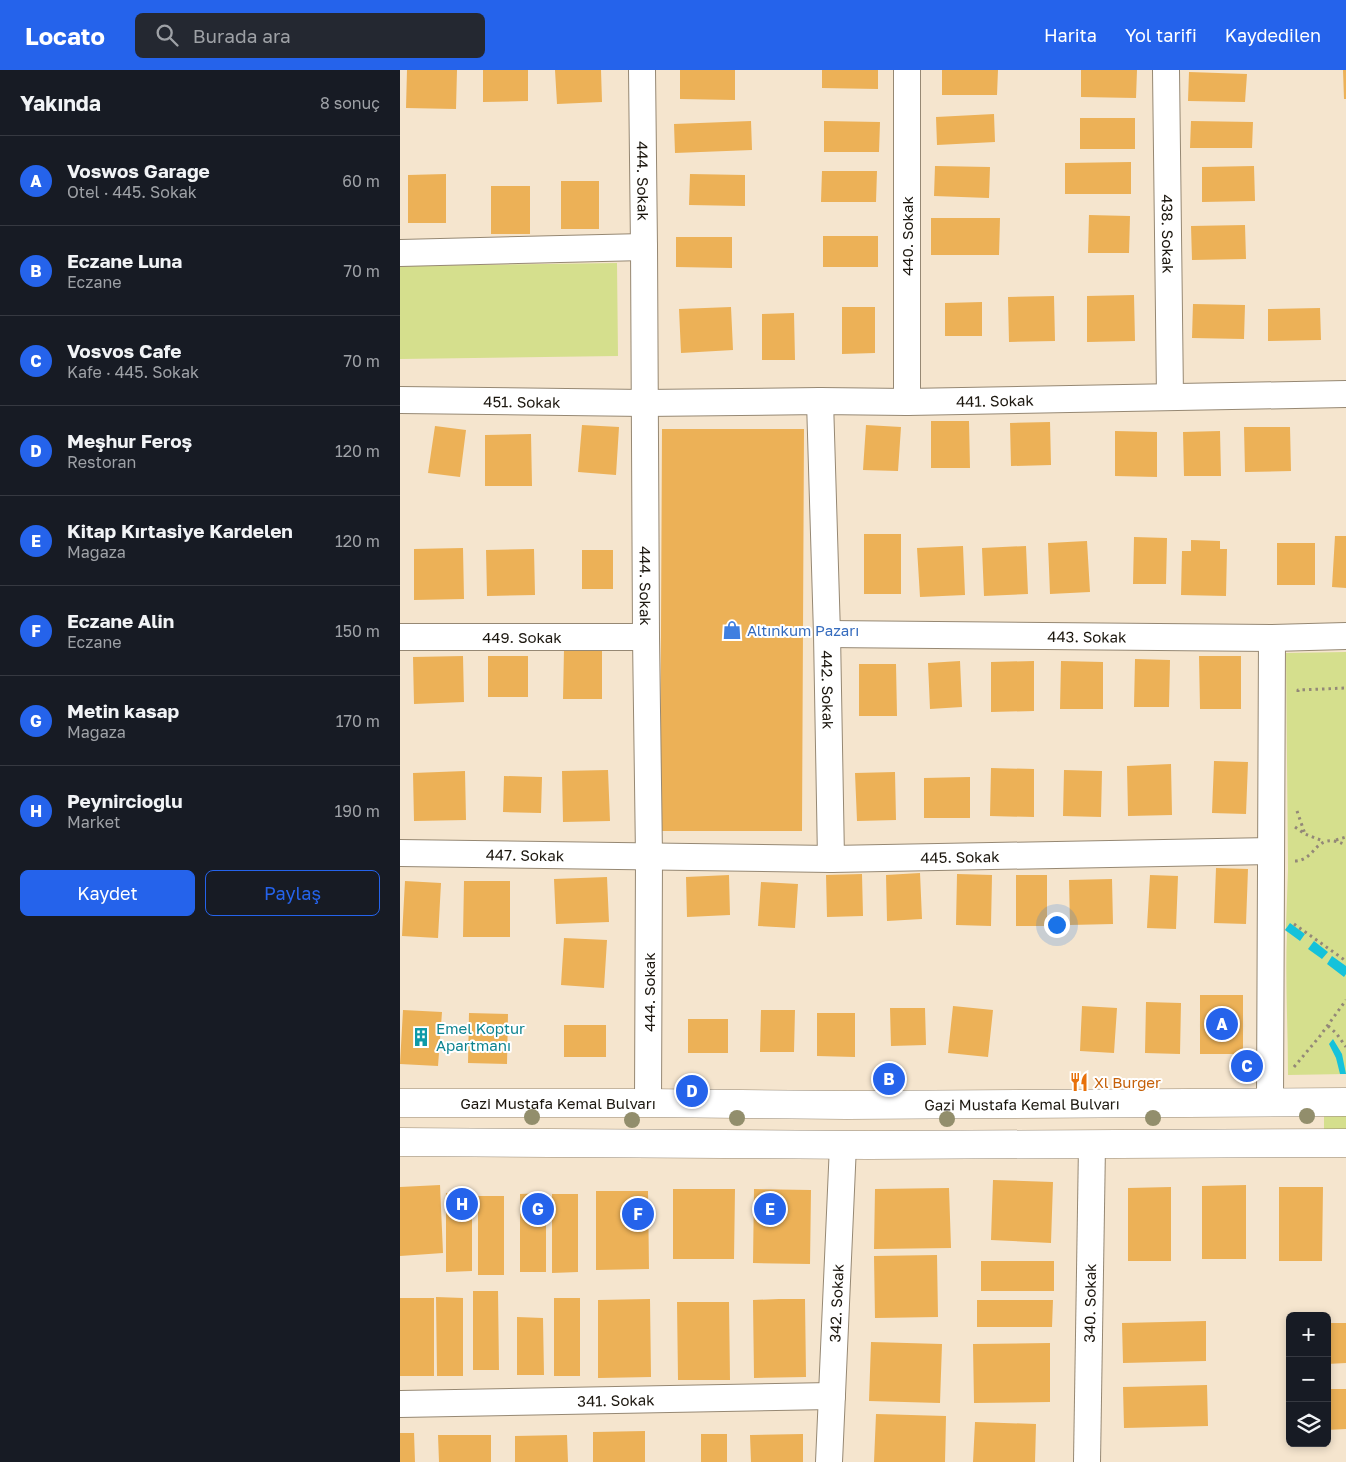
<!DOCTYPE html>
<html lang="tr">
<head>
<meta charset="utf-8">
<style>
	:root { --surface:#171b24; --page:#242831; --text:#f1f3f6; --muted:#9ea1a6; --line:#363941; --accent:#2563eb }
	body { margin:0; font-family:"Golos Text",sans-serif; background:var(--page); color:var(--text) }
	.controls { position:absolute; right:15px; bottom:15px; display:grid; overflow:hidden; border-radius:8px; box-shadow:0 2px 8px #0003 }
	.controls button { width:45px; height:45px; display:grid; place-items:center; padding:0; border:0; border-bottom:1px solid var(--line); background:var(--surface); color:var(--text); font:25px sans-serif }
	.you { position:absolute; left:656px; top:854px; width:18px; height:18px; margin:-12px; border:4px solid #fff; border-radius:50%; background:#1a73e8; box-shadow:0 0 0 8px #1a73e833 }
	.badge { display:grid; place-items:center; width:32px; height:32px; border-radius:50%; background:var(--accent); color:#fff; font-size:16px; font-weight:700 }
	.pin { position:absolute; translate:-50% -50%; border:2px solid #fff; box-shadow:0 1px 5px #0006 }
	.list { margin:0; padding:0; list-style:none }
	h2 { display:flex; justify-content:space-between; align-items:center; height:65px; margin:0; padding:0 20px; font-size:21px }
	h2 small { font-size:16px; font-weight:400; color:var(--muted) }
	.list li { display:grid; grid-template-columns:32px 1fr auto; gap:15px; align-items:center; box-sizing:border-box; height:90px; padding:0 20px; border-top:1px solid var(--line) }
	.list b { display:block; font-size:19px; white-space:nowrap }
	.list p { margin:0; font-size:16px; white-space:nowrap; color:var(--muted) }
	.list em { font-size:16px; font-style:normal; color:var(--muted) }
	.actions { display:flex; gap:10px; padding:15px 20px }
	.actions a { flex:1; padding:11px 0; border:1px solid var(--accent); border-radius:8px; text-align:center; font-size:18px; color:var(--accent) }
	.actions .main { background:var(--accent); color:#fff }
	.icon { flex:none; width:28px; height:28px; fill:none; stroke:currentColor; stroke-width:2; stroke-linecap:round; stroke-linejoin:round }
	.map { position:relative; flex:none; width:946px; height:1392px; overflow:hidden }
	header { display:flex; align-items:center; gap:30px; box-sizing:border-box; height:70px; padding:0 25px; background:var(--accent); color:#fff }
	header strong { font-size:24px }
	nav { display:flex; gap:28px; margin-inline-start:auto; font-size:18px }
	.search { width:350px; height:45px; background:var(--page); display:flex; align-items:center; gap:12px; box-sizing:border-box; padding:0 18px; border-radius:8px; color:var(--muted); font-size:19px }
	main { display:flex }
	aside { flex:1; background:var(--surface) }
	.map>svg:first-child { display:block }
</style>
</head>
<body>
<header>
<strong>Locato</strong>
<div class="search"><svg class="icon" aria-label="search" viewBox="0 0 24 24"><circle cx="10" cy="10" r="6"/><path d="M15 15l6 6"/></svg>Burada ara</div>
<nav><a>Harita</a><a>Yol tarifi</a><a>Kaydedilen</a></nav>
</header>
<main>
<aside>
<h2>Yakında<small>8 sonuç</small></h2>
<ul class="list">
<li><span class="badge">A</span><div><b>Voswos Garage</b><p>Otel · 445. Sokak</p></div><em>60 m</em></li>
<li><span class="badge">B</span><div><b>Eczane Luna</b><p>Eczane</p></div><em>70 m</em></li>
<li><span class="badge">C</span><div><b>Vosvos Cafe</b><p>Kafe · 445. Sokak</p></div><em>70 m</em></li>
<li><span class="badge">D</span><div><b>Meşhur Feroş</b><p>Restoran</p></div><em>120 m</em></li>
<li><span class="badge">E</span><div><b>Kitap Kırtasiye Kardelen</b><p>Mağaza</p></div><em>120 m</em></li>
<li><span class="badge">F</span><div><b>Eczane Alin</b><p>Eczane</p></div><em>150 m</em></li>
<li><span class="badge">G</span><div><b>Metin kasap</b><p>Mağaza</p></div><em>170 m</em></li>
<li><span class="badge">H</span><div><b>Peynircioğlu</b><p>Market</p></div><em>190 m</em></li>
</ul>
<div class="actions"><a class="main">Kaydet</a><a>Paylaş</a></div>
</aside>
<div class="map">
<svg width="946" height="1392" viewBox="0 0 946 1392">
	<rect width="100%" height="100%" fill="#f5e5ce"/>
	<path fill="#d5df8d" d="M 217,193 L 218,286 L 0,289 L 0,196 Z
		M 946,582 L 946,1004 L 888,1005 C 888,957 885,910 887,862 L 885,860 L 886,858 L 888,799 L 886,583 Z
		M 924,1046 L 946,1046 L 946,1061 L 924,1061 Z"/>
	<path fill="#15c2da" d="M 890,853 L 905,864 L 900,871 L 885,860 Z
		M 914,871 L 928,882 L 922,889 L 908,879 Z
		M 932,886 L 946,896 L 946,904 L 944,907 L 927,894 Z
		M 933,969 L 942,984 L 946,1004 L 940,1004 L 936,988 L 929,974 Z"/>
	<path fill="#ecb157" d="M 7,0 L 57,0 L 56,39 L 6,38 Z
		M 83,0 L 128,0 L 128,31 L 83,32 Z
		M 155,0 L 201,0 L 202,32 L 157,34 Z
		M 280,0 L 335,0 L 335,30 L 280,29 Z
		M 422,0 L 478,0 L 478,19 L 422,18 Z
		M 542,0 L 598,0 L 597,25 L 542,25 Z
		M 681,0 L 737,0 L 736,28 L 681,27 Z
		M 943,0 L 946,0 L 946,29 L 944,29 Z
		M 789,2 L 847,4 L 845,32 L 788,31 Z
		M 594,44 L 595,72 L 537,75 L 536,47 Z
		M 680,48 L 735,48 L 735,79 L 680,79 Z
		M 351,51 L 352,80 L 275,83 L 274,54 Z
		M 424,51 L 480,52 L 479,82 L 424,82 Z
		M 791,51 L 853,52 L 852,78 L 790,78 Z
		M 731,92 L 731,124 L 665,124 L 665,93 Z
		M 535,96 L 590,97 L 589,128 L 534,126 Z
		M 854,96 L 855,131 L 802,132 L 802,97 Z
		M 422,101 L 477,101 L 476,132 L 421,132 Z
		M 46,104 L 46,153 L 8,153 L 8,105 Z
		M 290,104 L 345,105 L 345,136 L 289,135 Z
		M 161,111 L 199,111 L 199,159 L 161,159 Z
		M 91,116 L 130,116 L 130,164 L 91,164 Z
		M 689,145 L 730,146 L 729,183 L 688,183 Z
		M 531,148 L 600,148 L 599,185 L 531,185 Z
		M 845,155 L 846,189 L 792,190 L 791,156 Z
		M 423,166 L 478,166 L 478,197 L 423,197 Z
		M 276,167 L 332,167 L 332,198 L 276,197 Z
		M 734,225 L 735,271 L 687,272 L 687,226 Z
		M 654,226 L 655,271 L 609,272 L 608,227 Z
		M 582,232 L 582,266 L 545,266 L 545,233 Z
		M 793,234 L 845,235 L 844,269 L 792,268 Z
		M 331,237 L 333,280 L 281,283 L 279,239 Z
		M 442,237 L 475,237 L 475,283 L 442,284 Z
		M 920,238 L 921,270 L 868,271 L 868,239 Z
		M 394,243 L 395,290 L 362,290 L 362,244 Z
		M 531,351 L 569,351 L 570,398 L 531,398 Z
		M 650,352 L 651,395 L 611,396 L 610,353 Z
		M 182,355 L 219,357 L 216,405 L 178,402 Z
		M 466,355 L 501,357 L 498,401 L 463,400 Z
		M 35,356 L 66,360 L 60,407 L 28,403 Z
		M 844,357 L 890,357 L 891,401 L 845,402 Z
		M 262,359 L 404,359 L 402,761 L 260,761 Z
		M 715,361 L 757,362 L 757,407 L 715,406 Z
		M 820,361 L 821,406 L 784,406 L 783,362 Z
		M 131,364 L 132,416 L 85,416 L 85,365 Z
		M 464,464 L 501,464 L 501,524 L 464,524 Z
		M 935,466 L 946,466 L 946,518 L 932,517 Z
		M 734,467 L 767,468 L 766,514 L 733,514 Z
		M 791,470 L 820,471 L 820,479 L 827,479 L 826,526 L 781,525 L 782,481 L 791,481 Z
		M 687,471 L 690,522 L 650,524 L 648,473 Z
		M 877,473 L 915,473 L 915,515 L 877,515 Z
		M 563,476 L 565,525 L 520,527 L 517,478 Z
		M 626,476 L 628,524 L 584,526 L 582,478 Z
		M 63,478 L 64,529 L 14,530 L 14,479 Z
		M 134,479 L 135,525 L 87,526 L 86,480 Z
		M 182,480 L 213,480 L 213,519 L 182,519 Z
		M 164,579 L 202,579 L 202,629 L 163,629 Z
		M 63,586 L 64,632 L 14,634 L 13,587 Z
		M 88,586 L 128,586 L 128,627 L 88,627 Z
		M 799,586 L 841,586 L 841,639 L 800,639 Z
		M 735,589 L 770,590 L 769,637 L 734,637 Z
		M 560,591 L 562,637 L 530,639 L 528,593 Z
		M 634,591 L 634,641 L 591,642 L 591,592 Z
		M 661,591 L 703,592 L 703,639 L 660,639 Z
		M 459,594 L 496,594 L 497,646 L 459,646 Z
		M 814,691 L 848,692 L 846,744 L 812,743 Z
		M 771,694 L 772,745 L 728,746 L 727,696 Z
		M 591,698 L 634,699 L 634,747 L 590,746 Z
		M 208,700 L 210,751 L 163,752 L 162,701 Z
		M 664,700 L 702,701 L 701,747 L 663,746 Z
		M 65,701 L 66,750 L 14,751 L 13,703 Z
		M 495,702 L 496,750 L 457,751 L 455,703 Z
		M 104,706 L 142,707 L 141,743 L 103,742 Z
		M 570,707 L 570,748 L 524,748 L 524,708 Z
		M 816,798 L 848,799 L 846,854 L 814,853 Z
		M 520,803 L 522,849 L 487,851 L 486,805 Z
		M 462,804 L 463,846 L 427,847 L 426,805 Z
		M 557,804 L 592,805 L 591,856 L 556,855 Z
		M 329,805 L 330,845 L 287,847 L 286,807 Z
		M 616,805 L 647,805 L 647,856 L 616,856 Z
		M 750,805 L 778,806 L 776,859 L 747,858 Z
		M 207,807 L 209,852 L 156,854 L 154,809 Z
		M 712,809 L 713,854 L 670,855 L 669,810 Z
		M 5,811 L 41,813 L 38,868 L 2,866 Z
		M 64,811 L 110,811 L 110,867 L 63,867 Z
		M 361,812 L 398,814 L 395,858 L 358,856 Z
		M 164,868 L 207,870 L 204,918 L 161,915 Z
		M 800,925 L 843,925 L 843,984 L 800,984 Z
		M 746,932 L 781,933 L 780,984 L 745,983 Z
		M 553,936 L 593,940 L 588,987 L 548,983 Z
		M 682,936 L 717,938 L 714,983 L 680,981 Z
		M 490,938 L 525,938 L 526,975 L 491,976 Z
		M 3,940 L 42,942 L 38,996 L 0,994 Z
		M 361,940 L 395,940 L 394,982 L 360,982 Z
		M 69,943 L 108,944 L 107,994 L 68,993 Z
		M 417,943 L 455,943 L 455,987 L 417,986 Z
		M 288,949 L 328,949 L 328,983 L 288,983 Z
		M 164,955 L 206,955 L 206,987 L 164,987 Z
		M 593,1110 L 653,1112 L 651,1173 L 591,1170 Z
		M 40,1115 L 43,1183 L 0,1186 L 0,1117 Z
		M 846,1115 L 846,1189 L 802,1189 L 802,1116 Z
		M 771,1117 L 771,1191 L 728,1191 L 728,1118 Z
		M 879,1117 L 923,1117 L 922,1191 L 879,1191 Z
		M 549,1118 L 551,1178 L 474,1179 L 475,1119 Z
		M 273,1119 L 335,1119 L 334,1189 L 273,1189 Z
		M 354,1119 L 411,1120 L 410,1194 L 353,1193 Z
		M 196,1121 L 248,1121 L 249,1199 L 196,1200 Z
		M 46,1123 L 72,1123 L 72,1201 L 46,1202 Z
		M 146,1123 L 146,1202 L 120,1202 L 120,1124 Z
		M 152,1124 L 178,1124 L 178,1202 L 152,1203 Z
		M 78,1126 L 104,1126 L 104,1205 L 78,1205 Z
		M 537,1185 L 538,1247 L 475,1248 L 474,1186 Z
		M 581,1191 L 654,1191 L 654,1221 L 581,1221 Z
		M 73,1221 L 98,1221 L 99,1300 L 73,1300 Z
		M 36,1227 L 63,1228 L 63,1306 L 37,1306 Z
		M 0,1228 L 34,1228 L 34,1306 L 0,1306 Z
		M 154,1228 L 180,1228 L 180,1306 L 154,1306 Z
		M 250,1229 L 251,1307 L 198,1308 L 198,1230 Z
		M 379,1229 L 405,1229 L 406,1307 L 354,1308 L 353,1230 Z
		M 577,1230 L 653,1230 L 652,1257 L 577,1257 Z
		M 277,1232 L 329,1232 L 330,1310 L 278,1310 Z
		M 117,1247 L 143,1248 L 144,1305 L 117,1305 Z
		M 806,1251 L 806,1291 L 723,1293 L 722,1253 Z
		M 927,1253 L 946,1253 L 946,1293 L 927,1294 Z
		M 471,1272 L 542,1274 L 540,1333 L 469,1331 Z
		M 650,1273 L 650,1332 L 574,1333 L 573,1274 Z
		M 807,1315 L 808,1356 L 724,1358 L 723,1317 Z
		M 927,1319 L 946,1319 L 946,1359 L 927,1360 Z
		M 476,1344 L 546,1346 L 545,1392 L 474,1392 Z
		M 575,1352 L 636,1354 L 635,1392 L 573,1392 Z
		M 245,1361 L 245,1392 L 193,1392 L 193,1362 Z
		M 0,1363 L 14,1363 L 15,1392 L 0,1392 Z
		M 301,1364 L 327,1364 L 327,1392 L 301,1392 Z
		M 403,1364 L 403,1392 L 351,1392 L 350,1365 Z
		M 38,1365 L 91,1365 L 91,1392 L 39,1392 Z
		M 167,1365 L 168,1392 L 115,1392 L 115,1366 Z"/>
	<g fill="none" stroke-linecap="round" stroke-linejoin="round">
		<g stroke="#968873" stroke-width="28">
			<g id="minor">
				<path id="s1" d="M 242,0 L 244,177 L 246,567 L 249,786 L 248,1033"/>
				<path id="s2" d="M 766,0 L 770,327"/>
				<path d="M 0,183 L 244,177"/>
				<path id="s3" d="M 0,330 L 244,333 L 420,331 L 507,332 L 946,324"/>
				<path id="s4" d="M 420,331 L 427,564 L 431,789"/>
				<path d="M 507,332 L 507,0"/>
				<path id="s5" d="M 427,564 L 872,568 L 946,566"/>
				<path id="s6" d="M 0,567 L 246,567"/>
				<path id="s7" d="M 0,783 L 431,789 L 871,781"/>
				<path d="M 870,1031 L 872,568"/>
				<path id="s8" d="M 0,1334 L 432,1326"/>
				<path id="s9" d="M 429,1392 L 443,1075"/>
				<path id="s10" d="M 687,1392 L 692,1075"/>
			</g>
		</g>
		<g stroke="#968873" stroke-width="29">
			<g id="primary">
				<path id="s11" d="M 0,1033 L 248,1033 L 447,1035 L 946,1032"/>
				<path d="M 0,1072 L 468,1075 L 946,1073"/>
			</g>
		</g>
		<path stroke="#938878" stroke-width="3" stroke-dasharray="2.5 4" stroke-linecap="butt" d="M 898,622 L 898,620 L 946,618
			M 897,741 L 905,764
			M 895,757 L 905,764 L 923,771
			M 936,770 L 946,767
			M 895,791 C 918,790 914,760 946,775
			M 894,854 L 946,891
			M 928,956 L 936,963 L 946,977
			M 894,997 L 920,966 L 946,930"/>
		<use href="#minor" stroke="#fff" stroke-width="26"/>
		<use href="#primary" stroke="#fff" stroke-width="28"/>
	</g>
	<g fill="#928e6c">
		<circle cx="907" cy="1046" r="8"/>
		<circle cx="132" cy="1047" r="8"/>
		<circle cx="337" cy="1048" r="8"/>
		<circle cx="753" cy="1048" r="8"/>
		<circle cx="547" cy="1049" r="8"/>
		<circle cx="232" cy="1050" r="8"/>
	</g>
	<defs>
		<g id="shop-bare" transform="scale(1.5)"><path d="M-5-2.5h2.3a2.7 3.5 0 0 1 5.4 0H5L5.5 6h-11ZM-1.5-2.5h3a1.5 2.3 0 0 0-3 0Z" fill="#3f7fe0" stroke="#fff" stroke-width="2.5" paint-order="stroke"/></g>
		<g id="building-bare" transform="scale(1.5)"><path d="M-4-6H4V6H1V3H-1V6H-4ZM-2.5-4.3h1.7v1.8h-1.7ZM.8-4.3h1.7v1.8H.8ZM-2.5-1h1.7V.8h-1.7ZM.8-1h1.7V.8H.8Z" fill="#0f9aa8" stroke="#fff" stroke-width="2.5" paint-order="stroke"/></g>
		<g id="restaurant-bare" transform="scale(1.5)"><path d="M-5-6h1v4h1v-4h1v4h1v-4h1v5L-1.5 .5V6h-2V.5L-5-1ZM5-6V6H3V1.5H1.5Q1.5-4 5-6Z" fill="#e8710a" stroke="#fff" stroke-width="2.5" paint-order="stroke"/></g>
	</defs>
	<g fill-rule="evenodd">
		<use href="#shop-bare" x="332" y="560"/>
		<use href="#building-bare" x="21" y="967"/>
		<use href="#restaurant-bare" x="679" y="1012"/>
	</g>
	<g text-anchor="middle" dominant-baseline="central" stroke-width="4" stroke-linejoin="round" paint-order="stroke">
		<g font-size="15" fill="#1c170f" stroke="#fff">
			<text stroke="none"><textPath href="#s1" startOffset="111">444. Sokak</textPath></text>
			<text stroke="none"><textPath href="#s2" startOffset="164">438. Sokak</textPath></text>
			<text transform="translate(507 166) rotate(-90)">440. Sokak</text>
			<text stroke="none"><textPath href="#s3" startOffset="595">441. Sokak</textPath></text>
			<text stroke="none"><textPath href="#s3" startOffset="122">451. Sokak</textPath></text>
			<text stroke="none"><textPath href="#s1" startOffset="516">444. Sokak</textPath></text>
			<text stroke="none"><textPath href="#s5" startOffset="260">443. Sokak</textPath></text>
			<text stroke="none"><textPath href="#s6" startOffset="122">449. Sokak</textPath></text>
			<text stroke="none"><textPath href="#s4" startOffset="289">442. Sokak</textPath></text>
			<text stroke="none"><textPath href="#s7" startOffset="125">447. Sokak</textPath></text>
			<text stroke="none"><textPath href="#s7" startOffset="560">445. Sokak</textPath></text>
			<text transform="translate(249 922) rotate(-90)">444. Sokak</text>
			<text stroke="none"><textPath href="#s11" startOffset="158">Gazi Mustafa Kemal Bulvarı</textPath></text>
			<text stroke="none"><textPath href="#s11" startOffset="622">Gazi Mustafa Kemal Bulvarı</textPath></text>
			<text stroke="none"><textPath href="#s9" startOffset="159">342. Sokak</textPath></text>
			<text stroke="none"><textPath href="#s10" startOffset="159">340. Sokak</textPath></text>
			<text stroke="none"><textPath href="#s8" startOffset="216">341. Sokak</textPath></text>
		</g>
		<g font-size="15" fill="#366cbe" stroke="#fff" text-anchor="start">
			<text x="347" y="560">Altınkum Pazarı</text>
		</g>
		<g font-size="15" fill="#0d838f" stroke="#fff" text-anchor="start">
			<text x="36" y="958">Emel Koptur<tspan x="36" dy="17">Apartmanı</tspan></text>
		</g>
		<g font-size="15" fill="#c56008" stroke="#fff" text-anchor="start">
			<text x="694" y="1012">Xl Burger</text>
		</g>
	</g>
</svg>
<div class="controls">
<button>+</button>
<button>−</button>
<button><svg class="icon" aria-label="layers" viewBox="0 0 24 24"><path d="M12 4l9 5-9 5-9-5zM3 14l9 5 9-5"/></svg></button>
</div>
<div class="you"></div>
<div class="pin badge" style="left:822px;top:954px">A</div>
<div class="pin badge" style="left:489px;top:1009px">B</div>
<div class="pin badge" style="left:847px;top:996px">C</div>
<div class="pin badge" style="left:292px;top:1021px">D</div>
<div class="pin badge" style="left:370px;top:1139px">E</div>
<div class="pin badge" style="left:238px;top:1144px">F</div>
<div class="pin badge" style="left:138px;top:1139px">G</div>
<div class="pin badge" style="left:62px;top:1134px">H</div>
</div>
</main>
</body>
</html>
